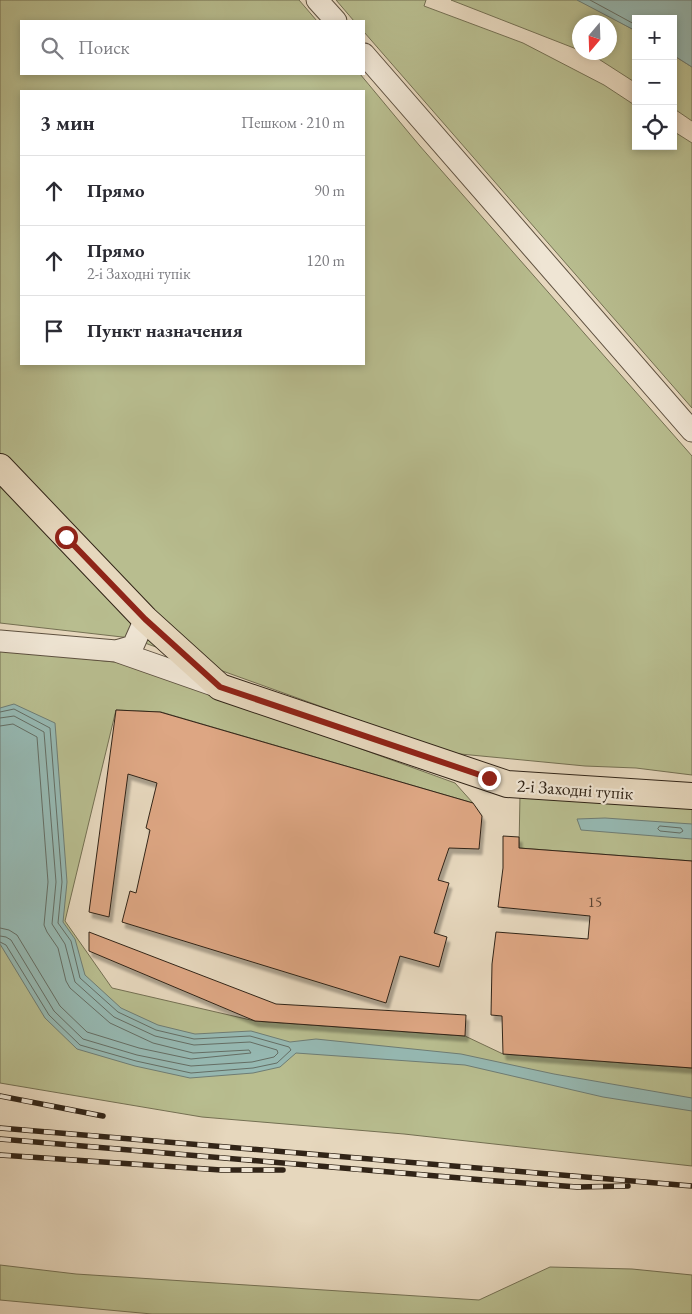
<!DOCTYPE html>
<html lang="ru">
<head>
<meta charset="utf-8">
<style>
	:root { --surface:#fff; --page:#f7f7f7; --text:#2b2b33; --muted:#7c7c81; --line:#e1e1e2 }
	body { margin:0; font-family:"EB Garamond",serif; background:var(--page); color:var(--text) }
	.controls { position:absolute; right:15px; top:15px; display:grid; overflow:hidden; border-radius:0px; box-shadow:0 2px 8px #0003 }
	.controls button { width:45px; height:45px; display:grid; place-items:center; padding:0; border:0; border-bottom:1px solid var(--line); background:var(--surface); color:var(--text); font:25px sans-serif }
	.compass { position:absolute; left:572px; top:15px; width:45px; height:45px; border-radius:50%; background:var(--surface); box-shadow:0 2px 8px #0003; rotate:199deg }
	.stop { position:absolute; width:15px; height:15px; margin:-11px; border:4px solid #8f2418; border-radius:50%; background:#fff }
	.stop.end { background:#8f2418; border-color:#fff; box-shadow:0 1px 5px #0008 }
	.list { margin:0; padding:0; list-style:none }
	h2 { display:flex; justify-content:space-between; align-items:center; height:65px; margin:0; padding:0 20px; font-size:21px }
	h2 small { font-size:16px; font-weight:400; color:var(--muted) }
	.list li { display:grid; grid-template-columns:32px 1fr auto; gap:15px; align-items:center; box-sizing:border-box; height:70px; padding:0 20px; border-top:1px solid var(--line) }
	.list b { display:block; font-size:19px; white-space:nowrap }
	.list p { margin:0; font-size:16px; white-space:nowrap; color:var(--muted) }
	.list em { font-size:16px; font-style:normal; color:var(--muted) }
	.icon { flex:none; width:28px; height:28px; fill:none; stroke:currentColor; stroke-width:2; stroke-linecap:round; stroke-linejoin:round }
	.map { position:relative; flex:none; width:692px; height:1314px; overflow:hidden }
	.search { position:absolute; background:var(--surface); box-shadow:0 2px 8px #0003; left:20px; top:20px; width:345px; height:55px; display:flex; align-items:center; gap:12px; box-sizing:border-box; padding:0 18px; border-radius:0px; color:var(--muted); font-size:19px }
	.panel { position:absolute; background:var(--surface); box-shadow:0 2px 8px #0003; left:20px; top:90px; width:345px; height:275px; border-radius:0px }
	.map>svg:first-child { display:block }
</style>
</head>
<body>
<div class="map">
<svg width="692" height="1314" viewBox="0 0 692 1314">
	<defs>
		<filter id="shadow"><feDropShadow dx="3" dy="5.5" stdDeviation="1" flood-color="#0004"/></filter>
	</defs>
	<rect width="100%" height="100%" fill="#e6d7bd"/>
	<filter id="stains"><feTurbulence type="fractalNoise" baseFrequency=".004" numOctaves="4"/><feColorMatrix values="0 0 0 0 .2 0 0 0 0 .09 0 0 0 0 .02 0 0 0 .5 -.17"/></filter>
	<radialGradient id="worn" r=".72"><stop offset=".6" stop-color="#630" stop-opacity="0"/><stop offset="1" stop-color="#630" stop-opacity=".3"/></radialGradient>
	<path fill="#b8bd8f" stroke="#747053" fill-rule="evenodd" d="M 0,0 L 299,0 L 317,21 L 21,21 L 21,74 L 360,74 L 419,145 L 692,456 L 692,775 L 636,768 L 585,766 L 450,753 L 131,638 L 0,623 ZM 21,91 L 364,91 L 364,364 L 21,364 Z
		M 336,0 L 426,0 L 424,6 L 523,43 L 604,85 L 636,106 L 636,146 L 673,146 L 673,131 L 692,143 L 692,408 L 364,32 L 364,21 L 354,21 Z
		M 451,0 L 577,0 L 585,3 L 636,31 L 636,83 L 594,56 L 586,53 L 610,52 L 610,22 L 580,22 L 579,50 Z
		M 673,55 L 692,67 L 692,121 L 673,108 Z
		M 0,650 L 115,662 L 141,669 L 455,783 L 473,803 L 161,712 L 116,710 L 65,921 L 112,988 L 255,1021 L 465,1036 L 503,1054 L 692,1068 L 692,1166 L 404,1134 L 202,1117 L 0,1083 Z
		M 520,795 L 692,806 L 692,861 L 519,848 Z
		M 0,1265 L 76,1274 L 479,1300 L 550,1267 L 632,1269 L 692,1275 L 692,1314 L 152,1314 L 0,1300 Z"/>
	<path fill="#96b9b3" stroke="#6e7d75" d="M 577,0 L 692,0 L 692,67 L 673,55 L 673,19 L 636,19 L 636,31 Z
		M 14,704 L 55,723 L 67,882 L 63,922 L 75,939 L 85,975 L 121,1008 L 158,1025 L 195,1034 L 251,1031 L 290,1042 L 316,1039 L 461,1054 L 554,1074 L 692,1098 L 692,1111 L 603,1097 L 465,1065 L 296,1053 L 280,1067 L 253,1073 L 190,1078 L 135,1066 L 77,1049 L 45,1018 L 0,944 L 0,708 Z
		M 605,818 L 692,824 L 692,839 L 581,830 L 577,819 Z"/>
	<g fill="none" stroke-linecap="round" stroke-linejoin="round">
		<path stroke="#646e65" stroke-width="1" d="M 590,0 L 636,25
			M 0,712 L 14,709 L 50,728 L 62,882 L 58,923 L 71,941 L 80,978 L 118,1012 L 156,1030 L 194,1039 L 250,1036 L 289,1047 L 291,1050 L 277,1063 L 253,1068 L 191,1073 L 136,1061 L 80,1045 L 49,1015 L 6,945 L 0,942
			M 0,718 L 14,716 L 44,732 L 56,882 L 52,924 L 65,944 L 75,982 L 114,1017 L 155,1036 L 194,1045 L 250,1042 L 277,1050 L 278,1053 L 274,1057 L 252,1062 L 191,1066 L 137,1055 L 83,1039 L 54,1011 L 11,940 L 6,937 L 0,936
			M 0,726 L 13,724 L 37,737 L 48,882 L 44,925 L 47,932 L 58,948 L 66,981 L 70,988 L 110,1023 L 153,1043 L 193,1053 L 249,1050 L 251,1053 L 191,1059 L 139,1048 L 87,1032 L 60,1006 L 17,935 L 9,930 L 0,928
			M 660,826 L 681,828 L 683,831 L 680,833 L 660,831 L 658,829 Z"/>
	</g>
	<path fill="#dda683" stroke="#312417" filter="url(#shadow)" d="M 116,710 L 160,712 L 473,803 L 482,816 L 479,849 L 449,848 L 438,880 L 449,883 L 434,933 L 447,937 L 439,967 L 400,956 L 386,1003 L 122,922 L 130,891 L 136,893 L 150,830 L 146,828 L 157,783 L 128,774 L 109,917 L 89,912 Z
		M 503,836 L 519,837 L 519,848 L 692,861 L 692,1068 L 503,1054 L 502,1016 L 491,1015 L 492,964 L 496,932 L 588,939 L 590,916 L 498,907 L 503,868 Z
		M 89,932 L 276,1004 L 466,1015 L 465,1036 L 255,1021 L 89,951 Z"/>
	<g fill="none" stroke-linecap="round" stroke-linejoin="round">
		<g stroke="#5e5140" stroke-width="23">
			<path id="minor" d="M 317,0 L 336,21
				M 364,54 L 692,431
				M 0,641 L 116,651 L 216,686
				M 116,651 L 133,646 L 145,619"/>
		</g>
		<g stroke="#312417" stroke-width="28">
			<path id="major" d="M 0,467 L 145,619 L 220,687 L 507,784 L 692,796"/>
		</g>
		<use href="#minor" stroke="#efe5d4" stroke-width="21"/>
		<use href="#major" stroke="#e6d7bd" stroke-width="26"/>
		<g stroke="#312417" stroke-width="5.5">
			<path id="rail" d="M 0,1096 L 103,1116
				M 0,1128 L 692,1186
				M 0,1139 L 484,1180 L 577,1187 L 628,1186
				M 0,1155 L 221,1170 L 283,1170"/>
		</g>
		<use href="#rail" stroke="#efe5d4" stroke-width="4" stroke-dasharray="11" stroke-linecap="butt"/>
	</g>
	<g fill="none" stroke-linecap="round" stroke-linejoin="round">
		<path stroke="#8f2418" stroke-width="6" d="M 66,537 L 145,619 L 220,687 L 489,778"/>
	</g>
	<g text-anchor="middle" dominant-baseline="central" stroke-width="4.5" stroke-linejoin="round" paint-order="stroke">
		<g font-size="15" fill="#5c4432">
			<text x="595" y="901">15</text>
		</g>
		<g font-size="18" fill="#312417" stroke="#efe5d4">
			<text transform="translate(575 789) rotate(4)">2-і Заходні тупік</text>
		</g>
	</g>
	<rect width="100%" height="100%" filter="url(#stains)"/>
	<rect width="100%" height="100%" fill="url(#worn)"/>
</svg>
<div class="controls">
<button>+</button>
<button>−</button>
<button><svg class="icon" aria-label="locate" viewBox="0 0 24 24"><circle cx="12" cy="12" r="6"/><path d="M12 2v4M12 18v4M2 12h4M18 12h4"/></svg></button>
</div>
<svg class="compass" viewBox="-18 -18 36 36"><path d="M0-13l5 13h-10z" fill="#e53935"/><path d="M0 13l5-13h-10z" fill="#7c7c81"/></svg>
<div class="stop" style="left:66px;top:537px"></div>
<div class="stop end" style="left:489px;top:778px"></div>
<div class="search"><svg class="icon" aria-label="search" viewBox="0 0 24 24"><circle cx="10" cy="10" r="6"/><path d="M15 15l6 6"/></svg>Поиск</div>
<section class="panel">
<h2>3 мин<small>Пешком · 210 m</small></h2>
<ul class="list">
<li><svg class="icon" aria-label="ahead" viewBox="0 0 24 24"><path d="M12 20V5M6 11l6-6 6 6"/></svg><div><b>Прямо</b></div><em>90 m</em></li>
<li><svg class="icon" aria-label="ahead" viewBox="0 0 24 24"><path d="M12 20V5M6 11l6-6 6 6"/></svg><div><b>Прямо</b><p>2-і Заходні тупік</p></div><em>120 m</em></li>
<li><svg class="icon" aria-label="arrive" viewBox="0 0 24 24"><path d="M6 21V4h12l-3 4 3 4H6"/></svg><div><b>Пункт назначения</b></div></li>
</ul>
</section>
</div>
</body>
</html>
